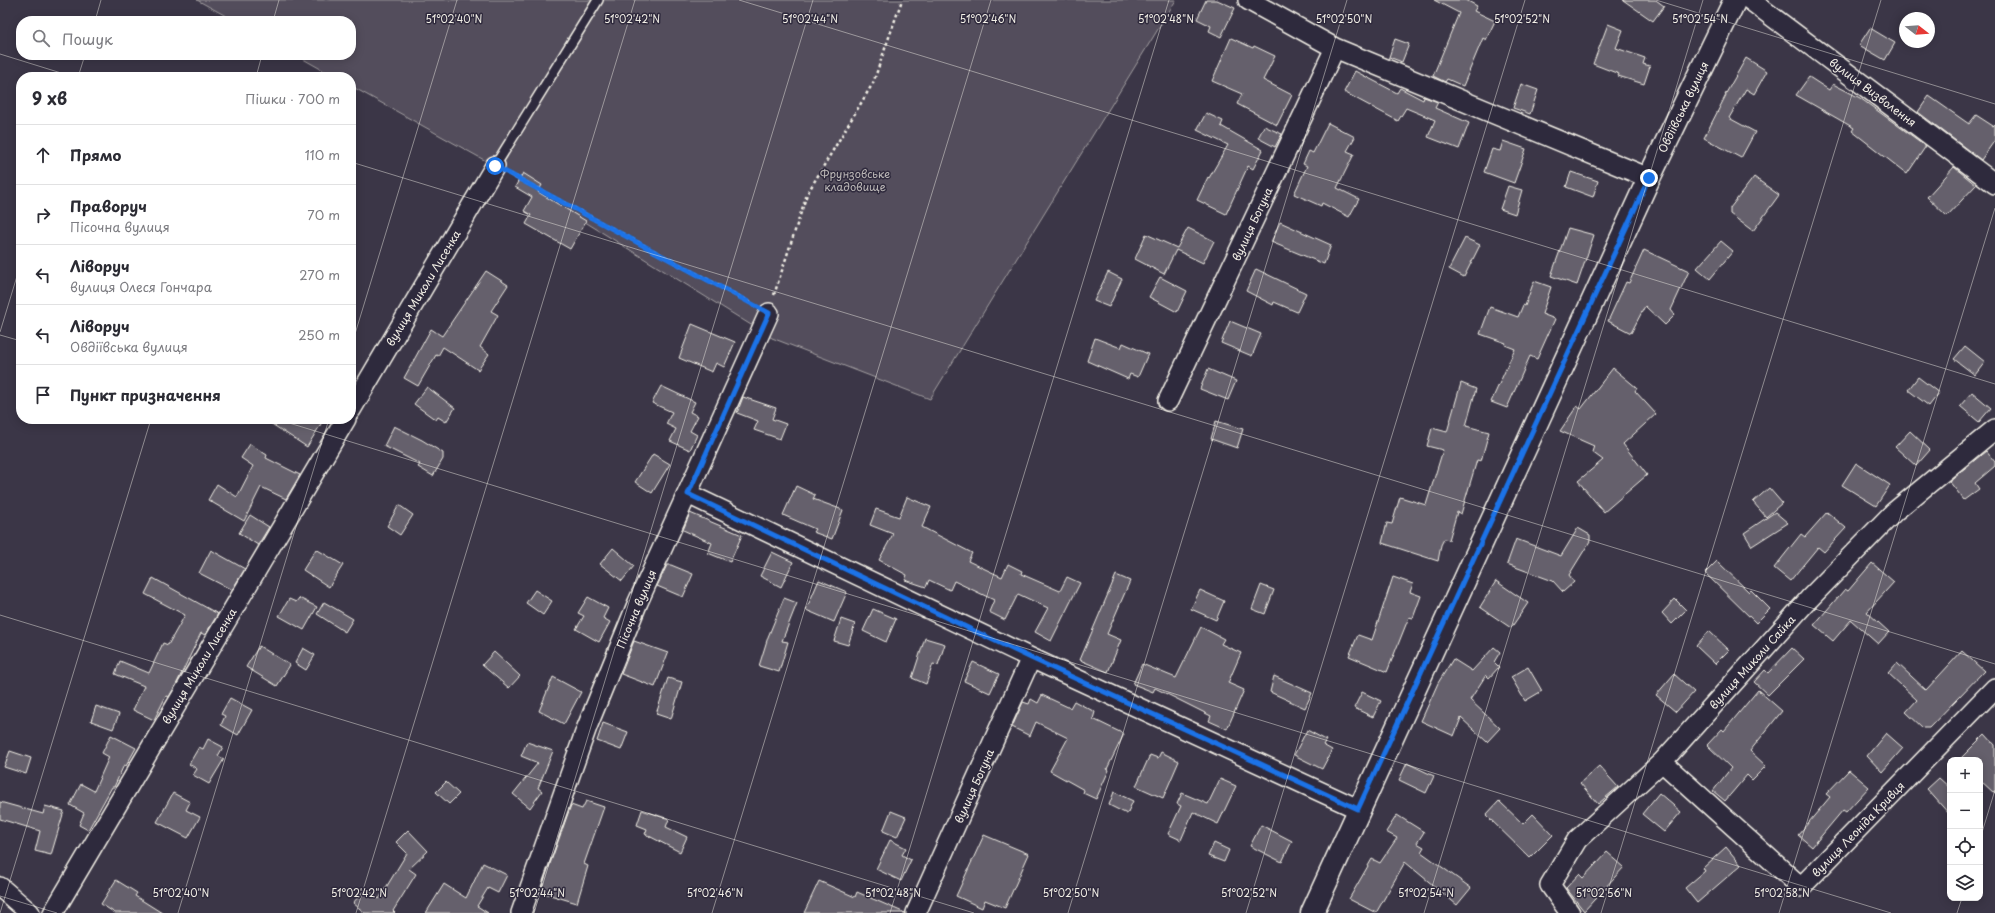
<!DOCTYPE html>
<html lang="uk">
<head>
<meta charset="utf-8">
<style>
	:root { --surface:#fff; --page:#f2f2f3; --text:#2b2b33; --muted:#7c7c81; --line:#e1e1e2 }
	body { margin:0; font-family:"Playpen Sans",sans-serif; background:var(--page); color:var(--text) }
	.controls { position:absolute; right:12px; bottom:12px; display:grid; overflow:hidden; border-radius:8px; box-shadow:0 2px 10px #0003 }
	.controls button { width:36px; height:36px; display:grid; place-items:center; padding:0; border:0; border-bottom:1px solid var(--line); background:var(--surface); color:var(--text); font:20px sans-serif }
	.compass { position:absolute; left:1899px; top:12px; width:36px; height:36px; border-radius:50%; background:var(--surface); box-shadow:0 2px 10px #0003; rotate:107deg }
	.stop { position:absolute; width:12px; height:12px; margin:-9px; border:3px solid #1a73e8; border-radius:50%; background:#fff }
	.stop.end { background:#1a73e8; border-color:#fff; box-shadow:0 1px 4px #0008 }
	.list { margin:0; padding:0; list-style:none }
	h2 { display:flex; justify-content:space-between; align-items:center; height:52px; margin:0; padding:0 16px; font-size:17px }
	h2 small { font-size:13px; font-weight:400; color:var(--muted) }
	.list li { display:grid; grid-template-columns:26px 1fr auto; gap:12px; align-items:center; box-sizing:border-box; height:60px; padding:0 16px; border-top:1px solid var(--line) }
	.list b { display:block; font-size:15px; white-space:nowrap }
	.list p { margin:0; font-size:13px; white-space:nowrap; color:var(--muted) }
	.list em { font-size:13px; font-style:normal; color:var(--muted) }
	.icon { flex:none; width:22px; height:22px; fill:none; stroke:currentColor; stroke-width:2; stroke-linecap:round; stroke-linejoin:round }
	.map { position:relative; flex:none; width:1995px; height:913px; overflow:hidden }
	.search { position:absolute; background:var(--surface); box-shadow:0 2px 10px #0003; left:16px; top:16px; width:340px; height:44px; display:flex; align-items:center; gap:10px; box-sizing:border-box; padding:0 14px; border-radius:16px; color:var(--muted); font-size:15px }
	.panel { position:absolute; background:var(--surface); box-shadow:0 2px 10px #0003; left:16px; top:72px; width:340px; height:352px; border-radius:16px }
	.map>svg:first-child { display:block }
</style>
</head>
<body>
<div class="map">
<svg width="1995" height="913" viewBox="0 0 1995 913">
	<rect width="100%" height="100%" fill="#3b3647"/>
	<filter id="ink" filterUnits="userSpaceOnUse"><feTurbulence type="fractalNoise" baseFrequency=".025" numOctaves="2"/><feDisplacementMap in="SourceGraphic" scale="8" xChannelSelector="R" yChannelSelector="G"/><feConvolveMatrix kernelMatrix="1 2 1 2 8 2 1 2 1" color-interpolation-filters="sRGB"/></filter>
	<g filter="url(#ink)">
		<path fill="#534e5c" stroke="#a4a0a2" d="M 197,0 L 1176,0 L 930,399 L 772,338 L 495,166 L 351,86 L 351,77 L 335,77 L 296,55 L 351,55 L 351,21 L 235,21 Z"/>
		<path fill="#65616c" stroke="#f4f1e8" d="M 1206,0 L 1217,0 L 1235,8 L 1221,37 L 1209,31 L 1211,26 L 1197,19 Z
			M 1434,0 L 1466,0 L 1477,6 L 1474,11 L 1495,21 L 1486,40 L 1483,38 L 1463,86 L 1447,79 L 1445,82 L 1433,76 L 1459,13 Z
			M 1623,0 L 1656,0 L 1664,6 L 1653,21 Z
			M 1608,24 L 1623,30 L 1616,48 L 1645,58 L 1643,64 L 1650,66 L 1644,84 L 1618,76 L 1619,74 L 1593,64 Z
			M 1870,28 L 1895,43 L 1885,60 L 1859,45 Z
			M 1231,38 L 1253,48 L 1254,46 L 1275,56 L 1263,80 L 1292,95 L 1277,125 L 1237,104 L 1242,94 L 1212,81 Z
			M 1395,39 L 1409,44 L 1402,62 L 1389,57 Z
			M 1746,58 L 1767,71 L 1754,94 L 1746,89 L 1729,118 L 1755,132 L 1741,158 L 1704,138 L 1726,95 L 1725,95 Z
			M 1355,71 L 1397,93 L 1400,88 L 1423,100 L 1424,97 L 1438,102 L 1435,108 L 1469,123 L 1459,149 L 1428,137 L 1435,120 L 1406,108 L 1398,121 L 1344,92 Z
			M 1809,77 L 1829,90 L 1833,84 L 1860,98 L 1926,146 L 1907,174 L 1852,131 L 1854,128 L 1796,95 Z
			M 1521,84 L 1538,90 L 1530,114 L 1513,108 Z
			M 1929,96 L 1969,124 L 1976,115 L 1993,126 L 1995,124 L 1995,140 L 1981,160 L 1918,112 Z
			M 1206,113 L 1223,121 L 1221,126 L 1263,150 L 1253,169 L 1248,166 L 1226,214 L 1197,200 L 1208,177 L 1209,178 L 1228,145 L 1197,130 Z
			M 1328,123 L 1355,137 L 1347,151 L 1354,154 L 1337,188 L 1359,199 L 1349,217 L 1322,203 L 1321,206 L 1294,194 L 1307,166 L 1303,164 L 1309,151 L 1313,153 Z
			M 1264,126 L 1282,134 L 1275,147 L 1258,138 Z
			M 1503,141 L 1526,149 L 1514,183 L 1484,172 L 1492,149 L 1500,151 Z
			M 1954,167 L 1976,185 L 1947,216 L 1927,197 Z
			M 1571,172 L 1598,181 L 1593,197 L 1566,187 Z
			M 523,173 L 542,185 L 538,192 L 586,221 L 570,249 L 526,224 L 531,215 L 524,211 L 532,197 L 515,187 Z
			M 1754,177 L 1779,195 L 1753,231 L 1730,214 L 1730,208 Z
			M 1508,186 L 1522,190 L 1515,214 L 1500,209 Z
			M 1280,222 L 1331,245 L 1324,264 L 1271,242 Z
			M 1188,228 L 1214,241 L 1203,263 L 1176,250 L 1164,274 L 1135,259 L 1146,234 L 1177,248 Z
			M 1568,228 L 1594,235 L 1577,285 L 1551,276 Z
			M 1465,238 L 1480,245 L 1464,277 L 1449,269 Z
			M 1721,241 L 1733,251 L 1710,279 L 1697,268 Z
			M 1644,250 L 1689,271 L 1671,310 L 1675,315 L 1665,325 L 1645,306 L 1631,333 L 1608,321 L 1626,282 L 1629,283 Z
			M 1256,269 L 1306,293 L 1297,312 L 1274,302 L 1273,305 L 1246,291 Z
			M 486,271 L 508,285 L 491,311 L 498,315 L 480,347 L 489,354 L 478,370 L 443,347 L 438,356 L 436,355 L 418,386 L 404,378 L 431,329 L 442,336 Z
			M 1108,272 L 1122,279 L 1109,307 L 1094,301 Z
			M 1160,277 L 1187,291 L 1177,312 L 1149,297 Z
			M 1534,281 L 1551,287 L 1542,314 L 1555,319 L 1537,359 L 1530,356 L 1507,408 L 1491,402 L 1515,349 L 1505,345 L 1506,343 L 1480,334 L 1490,307 L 1518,317 L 1523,305 L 1525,306 Z
			M 1230,321 L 1261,334 L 1252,356 L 1221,343 Z
			M 692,324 L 735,342 L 724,367 L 716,363 L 712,372 L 679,358 Z
			M 1095,338 L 1121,348 L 1123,343 L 1148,354 L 1138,377 L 1130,374 L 1128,379 L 1087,361 Z
			M 1965,346 L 1985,362 L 1975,375 L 1954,359 Z
			M 1613,368 L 1637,388 L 1635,391 L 1656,414 L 1623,444 L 1647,475 L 1604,512 L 1578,481 L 1603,460 L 1592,452 L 1594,446 L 1560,431 L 1577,406 L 1581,409 Z
			M 1208,369 L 1236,381 L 1228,400 L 1200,389 Z
			M 1918,377 L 1939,393 L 1929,406 L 1908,390 Z
			M 1461,383 L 1476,389 L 1466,426 L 1489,432 L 1481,461 L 1477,460 L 1461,514 L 1457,512 L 1449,540 L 1444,539 L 1441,545 L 1438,561 L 1382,543 L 1387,523 L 1392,524 L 1400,497 L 1426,505 L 1443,450 L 1427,446 L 1432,428 L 1447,432 Z
			M 661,386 L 695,402 L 690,412 L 698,416 L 690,431 L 697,435 L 690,450 L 670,441 L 676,429 L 666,424 L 672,412 L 652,403 Z
			M 427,387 L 455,408 L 446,422 L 438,417 L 436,420 L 414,404 Z
			M 1972,392 L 1991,408 L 1979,422 L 1960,406 Z
			M 743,397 L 776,408 L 772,419 L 786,424 L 780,439 L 754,430 L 758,421 L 737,413 Z
			M 264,419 L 324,419 L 307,447 Z
			M 1216,421 L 1243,429 L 1237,448 L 1211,439 Z
			M 394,426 L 422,440 L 443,453 L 443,459 L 433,476 L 418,467 L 420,464 L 384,446 Z
			M 1910,431 L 1930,450 L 1916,466 L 1895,447 Z
			M 250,444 L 267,455 L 266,458 L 300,475 L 286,499 L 261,487 L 244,521 L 208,500 L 217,484 L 237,497 L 253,466 L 241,458 Z
			M 1986,451 L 1995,462 L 1995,466 L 1975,483 L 1979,489 L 1964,500 L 1949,481 Z
			M 653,454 L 670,464 L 652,493 L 635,482 Z
			M 1856,463 L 1890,485 L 1876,506 L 1842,485 Z
			M 796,486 L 815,495 L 813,499 L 843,510 L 832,539 L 813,532 L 815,529 L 783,515 Z
			M 1769,488 L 1782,503 L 1766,517 L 1753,502 Z
			M 907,497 L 931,507 L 922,527 L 972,553 L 968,561 L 1002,577 L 1008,564 L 1022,571 L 1021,574 L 1060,591 L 1067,577 L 1080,583 L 1051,641 L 1035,632 L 1048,608 L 1018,594 L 1005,620 L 989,612 L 994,600 L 954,581 L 950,590 L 929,580 L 926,587 L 905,580 L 907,575 L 879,560 L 893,534 L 870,525 L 876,509 L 899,517 Z
			M 399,505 L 413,515 L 400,535 L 387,526 Z
			M 1775,512 L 1788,523 L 1752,546 L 1744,533 Z
			M 1827,512 L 1846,528 L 1824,552 L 1818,547 L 1790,581 L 1774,568 L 1801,534 L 1805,537 Z
			M 690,513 L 742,535 L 730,562 L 708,553 L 712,543 L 683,530 Z
			M 250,515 L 269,527 L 258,545 L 239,533 Z
			M 1578,528 L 1590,535 L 1590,541 L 1569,575 L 1574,582 L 1563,592 L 1553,581 L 1507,564 L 1516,539 L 1561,556 Z
			M 613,548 L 634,566 L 622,581 L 600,564 Z
			M 316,549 L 343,565 L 329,587 L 303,570 Z
			M 211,550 L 245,569 L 232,590 L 199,573 Z
			M 772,552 L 793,562 L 781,587 L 760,576 Z
			M 1717,561 L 1749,592 L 1751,590 L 1770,609 L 1756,623 L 1705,573 Z
			M 1872,563 L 1894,582 L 1867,612 L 1889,632 L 1878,644 L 1851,620 L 1833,641 L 1814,625 L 1845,589 L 1848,591 Z
			M 667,565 L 671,565 L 693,574 L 683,597 L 657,586 Z
			M 1116,575 L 1130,581 L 1107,634 L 1121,640 L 1108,672 L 1080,660 Z
			M 1393,577 L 1413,584 L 1410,592 L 1421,596 L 1413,618 L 1409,617 L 1387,672 L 1349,656 L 1358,635 L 1372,640 Z
			M 153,578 L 218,614 L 205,635 L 201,633 L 176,685 L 169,697 L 166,696 L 154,720 L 133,710 L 144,686 L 115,674 L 120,661 L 149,673 L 163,643 L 168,645 L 185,615 L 145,594 Z
			M 819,580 L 847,592 L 834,622 L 806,610 Z
			M 1496,581 L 1528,603 L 1511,628 L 1480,607 Z
			M 1261,585 L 1274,590 L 1265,614 L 1252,609 Z
			M 535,590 L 552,601 L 543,615 L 526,603 Z
			M 1200,590 L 1224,601 L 1216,620 L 1191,609 Z
			M 588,597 L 608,608 L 603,618 L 610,622 L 599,642 L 576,629 L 584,616 L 578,613 Z
			M 299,598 L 317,607 L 304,630 L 279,616 L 289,599 L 296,602 Z
			M 784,598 L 797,603 L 782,641 L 788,642 L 779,672 L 759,666 L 768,637 Z
			M 1675,599 L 1686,610 L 1672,624 L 1662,613 Z
			M 324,602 L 353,619 L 345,632 L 317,614 Z
			M 873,609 L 896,619 L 886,642 L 863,631 Z
			M 841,619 L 855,624 L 848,645 L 834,641 Z
			M 1201,627 L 1224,639 L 1221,644 L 1241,653 L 1228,683 L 1244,690 L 1227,729 L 1209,721 L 1211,716 L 1155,688 L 1153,692 L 1133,684 L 1142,664 L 1176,678 Z
			M 1709,631 L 1729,650 L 1715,664 L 1696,646 Z
			M 925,638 L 945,644 L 938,665 L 933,664 L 926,684 L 912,678 Z
			M 634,641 L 668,653 L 655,687 L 621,674 Z
			M 259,646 L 290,665 L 277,686 L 246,667 Z
			M 1494,647 L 1500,652 L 1494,662 L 1499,667 L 1489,678 L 1486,675 L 1470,700 L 1500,728 L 1487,742 L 1461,718 L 1454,736 L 1421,721 L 1438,683 L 1453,659 L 1472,671 Z
			M 303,648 L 315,655 L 306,670 L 295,663 Z
			M 1792,648 L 1804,659 L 1768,695 L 1754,682 L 1765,670 L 1768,673 Z
			M 1962,651 L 1984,671 L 1929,728 L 1923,728 L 1906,712 L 1917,700 L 1888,673 L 1897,663 L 1926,690 Z
			M 494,652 L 520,676 L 509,688 L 482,665 Z
			M 973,662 L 999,674 L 990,693 L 964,681 Z
			M 1528,667 L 1542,691 L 1525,701 L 1511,677 Z
			M 1674,674 L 1694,692 L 1676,712 L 1656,695 Z
			M 1274,676 L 1312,693 L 1305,708 L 1270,692 Z
			M 553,677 L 581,692 L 564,724 L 539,711 Z
			M 668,678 L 682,682 L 671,719 L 656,714 Z
			M 1758,690 L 1782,711 L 1750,751 L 1766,766 L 1752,780 L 1747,775 L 1725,801 L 1713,791 L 1731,768 L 1707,745 L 1722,729 L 1724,731 Z
			M 1362,692 L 1381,701 L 1373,717 L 1354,708 Z
			M 1042,695 L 1070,708 L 1074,701 L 1095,712 L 1093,719 L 1124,734 L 1107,769 L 1109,770 L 1096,799 L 1083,793 L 1084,790 L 1050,771 L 1068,738 L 1036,722 L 1030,736 L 1012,727 L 1023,702 L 1029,704 L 1031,699 L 1038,703 Z
			M 230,698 L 252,710 L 238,735 L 221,725 L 225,716 L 221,714 Z
			M 96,706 L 119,714 L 113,729 L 91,721 Z
			M 603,723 L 628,732 L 621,750 L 597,741 Z
			M 1307,730 L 1326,740 L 1323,745 L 1332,750 L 1322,769 L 1294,755 Z
			M 1886,733 L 1903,748 L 1882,772 L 1867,756 Z
			M 1985,734 L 1995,745 L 1995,794 L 1980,780 L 1980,760 L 1959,760 Z
			M 111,735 L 136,748 L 126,766 L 124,765 L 114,787 L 112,787 L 88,830 L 79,825 L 84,813 L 70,805 L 81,784 L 94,791 L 109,757 L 102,753 Z
			M 208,739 L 223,747 L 218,756 L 224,759 L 209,784 L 193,775 L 197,769 L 189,764 L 199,747 L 203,749 Z
			M 527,742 L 553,751 L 538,788 L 542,791 L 530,808 L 513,794 L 538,763 L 521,756 Z
			M 10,751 L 31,758 L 26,774 L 4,767 Z
			M 1161,752 L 1179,761 L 1163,798 L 1136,786 L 1150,755 L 1158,758 Z
			M 1407,763 L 1434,776 L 1426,793 L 1399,780 Z
			M 1599,766 L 1618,787 L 1598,804 L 1580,783 Z
			M 1849,770 L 1869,787 L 1846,812 L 1843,810 L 1812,847 L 1798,835 L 1830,797 L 1826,794 Z
			M 1939,778 L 1950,788 L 1950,815 L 1927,789 Z
			M 1220,779 L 1236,786 L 1218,824 L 1193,812 L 1181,840 L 1168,834 L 1181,806 L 1177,804 L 1182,793 L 1208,804 Z
			M 446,782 L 459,794 L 449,804 L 436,792 Z
			M 1114,792 L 1133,801 L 1127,814 L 1109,805 Z
			M 173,793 L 190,802 L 186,810 L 200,817 L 188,838 L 157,822 Z
			M 1659,793 L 1681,812 L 1664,832 L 1642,814 Z
			M 586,801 L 604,807 L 584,864 L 588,866 L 577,903 L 540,892 L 571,805 L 582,809 Z
			M 1499,801 L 1523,824 L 1533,814 L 1553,835 L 1530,858 L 1486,815 Z
			M 0,802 L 43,814 L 45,806 L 64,811 L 51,855 L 35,851 L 40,831 L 0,819 Z
			M 642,810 L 669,819 L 666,827 L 687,837 L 680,852 L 645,834 L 647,829 L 637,825 Z
			M 891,811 L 906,817 L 897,837 L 883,831 Z
			M 1397,815 L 1424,832 L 1417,843 L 1424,847 L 1421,852 L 1471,888 L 1457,905 L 1405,862 L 1376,913 L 1349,899 L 1372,859 L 1380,863 L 1397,838 L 1386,832 Z
			M 1261,825 L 1292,841 L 1282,862 L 1250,846 Z
			M 408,830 L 428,851 L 409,869 L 416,874 L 393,911 L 395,913 L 365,913 L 353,903 L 366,888 L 379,899 L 407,853 L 396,842 Z
			M 984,835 L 1029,854 L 1005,908 L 985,900 L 982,908 L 956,896 Z
			M 890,840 L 906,848 L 902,855 L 911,860 L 901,881 L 876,869 Z
			M 1214,843 L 1229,850 L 1224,862 L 1208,856 Z
			M 1726,847 L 1741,865 L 1697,903 L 1685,888 L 1705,871 L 1703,868 Z
			M 1607,852 L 1624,867 L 1584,911 L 1566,888 L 1579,874 L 1583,878 Z
			M 483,863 L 507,875 L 498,893 L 488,888 L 477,906 L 488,913 L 426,913 L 444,884 L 466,898 Z
			M 116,880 L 137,893 L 135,896 L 162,913 L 115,913 L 101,904 Z
			M 819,881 L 855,897 L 857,892 L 905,913 L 804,913 Z"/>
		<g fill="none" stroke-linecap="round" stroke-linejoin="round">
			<g stroke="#f4f1e8" stroke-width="12">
				<path id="lane" d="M 495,166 L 598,0"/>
			</g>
			<g stroke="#f4f1e8" stroke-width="22">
				<path id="street" d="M 1248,0 L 1335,48 L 1649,178
					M 1750,0 L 1995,184
					M 1168,401 L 1335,48
					M 351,410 L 495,166
					M 688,494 L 1031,658 L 1358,809
					M 1662,762 L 1801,887 L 1995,688
					M 0,887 L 30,913
					M 53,913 L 346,419
					M 521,913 L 587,727 L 638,602 L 769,313
					M 916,913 L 1031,658
					M 1570,913 L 1550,885 L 1577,840 L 1662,762 L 1809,599 L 1894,512 L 1995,429"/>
			</g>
			<g stroke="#f4f1e8" stroke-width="25">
				<path id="secondary" d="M 1312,913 L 1649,178 L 1735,0"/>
			</g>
			<path stroke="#f4f1e8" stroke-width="2.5" stroke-dasharray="3 3" stroke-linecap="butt" d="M 510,174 L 753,304
				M 774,295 L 807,194 L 873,83 L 902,0"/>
			<use href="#lane" stroke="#2f2a3d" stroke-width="9"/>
			<use href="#street" stroke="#2f2a3d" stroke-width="19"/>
			<use href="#secondary" stroke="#2f2a3d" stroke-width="22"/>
		</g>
	</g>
	<g fill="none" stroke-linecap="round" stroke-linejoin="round" filter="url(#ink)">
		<path stroke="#1a73e8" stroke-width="5" d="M 495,166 L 769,313 L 688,494 L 1031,658 L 1358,809 L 1649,178"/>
	</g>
	<path fill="none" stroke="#f4f1e8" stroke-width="1" stroke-opacity="0.45" d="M 739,0 L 1995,384M 1656,0 L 1995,104M 95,21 L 101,0M 273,21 L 279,0M 0,54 L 74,77M 78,77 L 85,55M 256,77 L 262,55M 351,162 L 1995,664M 0,332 L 21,263M 0,335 L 21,341M 351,347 L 457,0M 276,419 L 1891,913M 0,615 L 974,913M 1980,839 L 1995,790M 0,896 L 57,913M 0,913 L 151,419M 178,913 L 329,419M 356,913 L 635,0M 534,913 L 813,0M 712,913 L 991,0M 890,913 L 1169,0M 1068,913 L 1347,0M 1246,913 L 1525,0M 1424,913 L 1703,0M 1601,913 L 1881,0M 1779,913 L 1995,208M 1957,913 L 1962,898"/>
	<g text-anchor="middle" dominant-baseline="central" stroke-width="3" stroke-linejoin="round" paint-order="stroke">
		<g font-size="11" fill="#f4f1e8" stroke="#2f2a3d">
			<text transform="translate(1873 92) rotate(37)">вулиця Визволення</text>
			<text transform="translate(1683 107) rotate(-64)">Овдіївська вулиця</text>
			<text transform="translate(1252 224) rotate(-65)">вулиця Богуна</text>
			<text transform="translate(423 288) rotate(-59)">вулиця Миколи Лисенка</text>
			<text transform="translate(636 609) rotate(-67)">Пісочна вулиця</text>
			<text transform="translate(1752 662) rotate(-48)">вулиця Миколи Сайка</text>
			<text transform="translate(199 666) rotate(-59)">вулиця Миколи Лисенка</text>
			<text transform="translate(974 786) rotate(-66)">вулиця Богуна</text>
			<text transform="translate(1858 829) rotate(-46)">вулиця Леоніда Кривця</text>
		</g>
		<g font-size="11" fill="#bcb8b7" stroke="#2f2a3d">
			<text x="855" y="173">Фрунзовське<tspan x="855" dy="13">кладовище</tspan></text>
		</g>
	</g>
	<g font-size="10" text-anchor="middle" fill="#f4f1e8" stroke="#2f2a3d" stroke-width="3" stroke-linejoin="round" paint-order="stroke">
		<text x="454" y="23">51°02'40"N</text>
		<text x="632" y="23">51°02'42"N</text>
		<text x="810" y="23">51°02'44"N</text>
		<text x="988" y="23">51°02'46"N</text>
		<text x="1166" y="23">51°02'48"N</text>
		<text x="1344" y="23">51°02'50"N</text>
		<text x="1522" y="23">51°02'52"N</text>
		<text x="1700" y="23">51°02'54"N</text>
		<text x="181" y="897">51°02'40"N</text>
		<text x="359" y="897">51°02'42"N</text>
		<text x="537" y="897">51°02'44"N</text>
		<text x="715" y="897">51°02'46"N</text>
		<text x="893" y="897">51°02'48"N</text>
		<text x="1071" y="897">51°02'50"N</text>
		<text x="1249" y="897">51°02'52"N</text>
		<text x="1426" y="897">51°02'54"N</text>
		<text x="1604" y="897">51°02'56"N</text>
		<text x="1782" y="897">51°02'58"N</text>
	</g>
</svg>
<div class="controls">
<button>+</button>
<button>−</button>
<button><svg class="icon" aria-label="locate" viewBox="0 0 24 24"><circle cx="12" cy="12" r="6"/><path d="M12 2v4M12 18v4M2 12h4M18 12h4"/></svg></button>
<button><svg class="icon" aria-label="layers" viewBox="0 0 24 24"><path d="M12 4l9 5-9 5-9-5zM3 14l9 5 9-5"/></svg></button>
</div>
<svg class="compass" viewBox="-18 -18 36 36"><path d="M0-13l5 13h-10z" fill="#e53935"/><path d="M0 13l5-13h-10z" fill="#7c7c81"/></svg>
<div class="stop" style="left:495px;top:166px"></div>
<div class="stop end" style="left:1649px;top:178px"></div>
<div class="search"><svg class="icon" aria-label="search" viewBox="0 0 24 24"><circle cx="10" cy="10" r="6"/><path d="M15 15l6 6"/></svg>Пошук</div>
<section class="panel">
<h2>9 хв<small>Пішки · 700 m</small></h2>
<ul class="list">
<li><svg class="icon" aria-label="ahead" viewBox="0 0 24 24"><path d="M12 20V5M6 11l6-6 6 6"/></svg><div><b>Прямо</b></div><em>110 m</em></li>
<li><svg class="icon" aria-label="right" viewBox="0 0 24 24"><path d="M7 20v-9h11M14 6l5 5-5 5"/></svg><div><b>Праворуч</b><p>Пісочна вулиця</p></div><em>70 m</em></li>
<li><svg class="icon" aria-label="left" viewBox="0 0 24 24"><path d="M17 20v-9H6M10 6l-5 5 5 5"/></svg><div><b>Ліворуч</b><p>вулиця Олеся Гончара</p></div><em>270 m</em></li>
<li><svg class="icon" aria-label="left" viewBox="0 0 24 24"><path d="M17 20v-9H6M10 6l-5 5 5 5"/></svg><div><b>Ліворуч</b><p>Овдіївська вулиця</p></div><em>250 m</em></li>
<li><svg class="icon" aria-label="arrive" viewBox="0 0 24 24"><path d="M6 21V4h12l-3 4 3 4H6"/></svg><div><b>Пункт призначення</b></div></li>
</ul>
</section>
</div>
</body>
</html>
